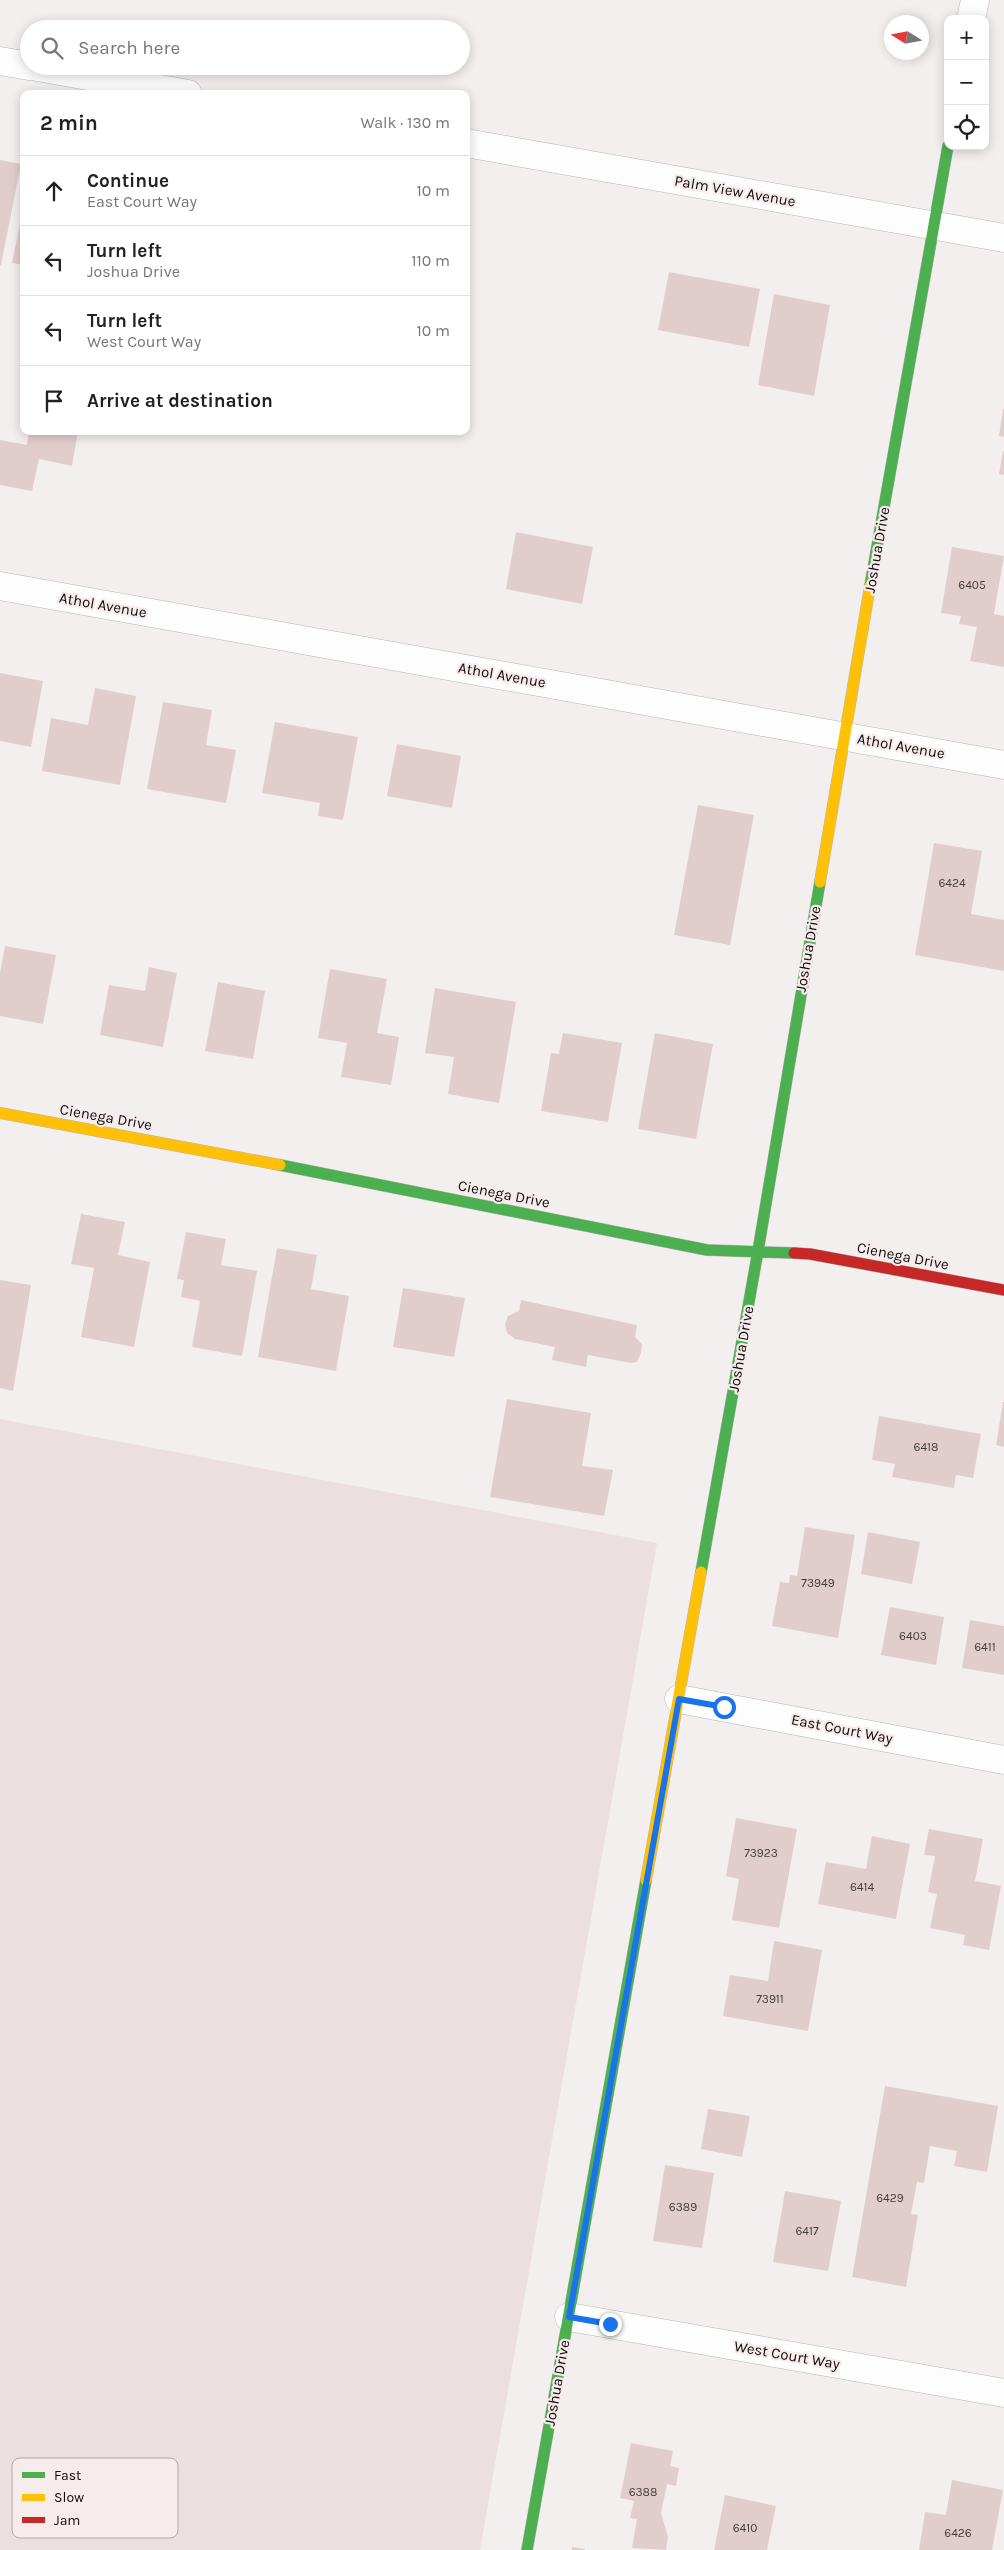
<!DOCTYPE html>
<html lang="en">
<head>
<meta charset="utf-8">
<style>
	:root { --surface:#fff; --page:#f6f6f6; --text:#222; --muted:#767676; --line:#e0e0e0 }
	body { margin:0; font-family:Karla,sans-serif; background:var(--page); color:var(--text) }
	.controls { position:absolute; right:15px; top:15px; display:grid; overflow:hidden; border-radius:10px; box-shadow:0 2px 12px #0003 }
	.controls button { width:45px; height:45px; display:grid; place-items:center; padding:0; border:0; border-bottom:1px solid var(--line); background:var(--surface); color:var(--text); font:25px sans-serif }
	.compass { position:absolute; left:884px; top:15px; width:45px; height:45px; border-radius:50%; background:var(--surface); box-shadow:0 2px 12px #0003; rotate:281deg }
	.stop { position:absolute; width:15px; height:15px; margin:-11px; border:4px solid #1a73e8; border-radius:50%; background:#fff }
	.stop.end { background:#1a73e8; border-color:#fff; box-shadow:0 1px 5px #0008 }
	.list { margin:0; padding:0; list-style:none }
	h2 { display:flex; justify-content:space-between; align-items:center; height:65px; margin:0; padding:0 20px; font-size:21px }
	h2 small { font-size:16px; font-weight:400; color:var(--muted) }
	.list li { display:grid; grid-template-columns:32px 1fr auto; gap:15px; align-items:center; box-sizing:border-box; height:70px; padding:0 20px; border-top:1px solid var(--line) }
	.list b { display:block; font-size:19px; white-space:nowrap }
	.list p { margin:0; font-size:16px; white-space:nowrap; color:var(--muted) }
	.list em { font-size:16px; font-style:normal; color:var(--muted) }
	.icon { flex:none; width:28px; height:28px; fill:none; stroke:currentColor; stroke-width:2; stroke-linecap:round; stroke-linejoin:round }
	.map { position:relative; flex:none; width:1004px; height:2550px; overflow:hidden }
	.search { position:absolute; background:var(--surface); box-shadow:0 2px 12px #0003; left:20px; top:20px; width:450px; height:55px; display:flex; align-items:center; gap:12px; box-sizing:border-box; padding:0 18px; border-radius:28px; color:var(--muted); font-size:19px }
	.panel { position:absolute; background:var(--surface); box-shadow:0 2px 12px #0003; left:20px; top:90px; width:450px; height:345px; border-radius:10px }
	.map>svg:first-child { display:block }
</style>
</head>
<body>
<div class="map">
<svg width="1004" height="2550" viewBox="0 0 1004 2550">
	<rect width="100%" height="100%" fill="#f4efef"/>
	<path fill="#ecdfdf" d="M 0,1419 L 657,1543 L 480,2550 L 0,2550 Z"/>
	<path fill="#e2cdcd" d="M 0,160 L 21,164 L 1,265 L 0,265 Z
		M 23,209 L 24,209 L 24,265 L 12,263 Z
		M 669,272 L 760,289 L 749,347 L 658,330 Z
		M 774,294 L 830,305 L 814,396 L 758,385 Z
		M 1003,409 L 1004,409 L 1004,437 L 999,436 Z
		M 29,431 L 78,431 L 72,466 L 39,459 L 32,491 L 0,485 L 0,440 L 27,445 Z
		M 1003,451 L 1004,451 L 1004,475 L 999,474 Z
		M 516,532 L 593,547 L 582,604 L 506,589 Z
		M 952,547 L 1004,556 L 994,614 L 1004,616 L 1004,667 L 970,661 L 977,627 L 959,624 L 961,616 L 941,613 Z
		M 0,673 L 43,681 L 31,747 L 0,741 Z
		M 95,688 L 136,696 L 120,785 L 42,771 L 51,718 L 88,725 Z
		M 163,702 L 212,710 L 206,745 L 236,750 L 226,803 L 147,789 Z
		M 275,722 L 358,737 L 343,820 L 318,816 L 320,803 L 262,793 Z
		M 397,744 L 461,756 L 452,808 L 387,796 Z
		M 698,805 L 754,815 L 730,945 L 674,935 Z
		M 934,843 L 982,851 L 971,914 L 1004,920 L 1004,971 L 915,955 Z
		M 5,946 L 56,955 L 43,1024 L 0,1016 L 0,973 Z
		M 149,967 L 177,973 L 163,1047 L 100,1035 L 109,985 L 145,991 Z
		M 330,969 L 387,979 L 377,1033 L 399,1037 L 391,1085 L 341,1077 L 347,1043 L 318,1038 Z
		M 218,982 L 265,991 L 253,1059 L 205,1051 Z
		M 435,988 L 516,1002 L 499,1103 L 448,1094 L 454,1057 L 425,1053 Z
		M 563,1033 L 622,1043 L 608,1122 L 541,1111 L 551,1053 L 559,1054 Z
		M 655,1033 L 713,1044 L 696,1139 L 638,1129 Z
		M 81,1214 L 125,1222 L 118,1255 L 150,1262 L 134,1347 L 81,1337 L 94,1268 L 71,1264 Z
		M 186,1232 L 226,1239 L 221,1265 L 257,1271 L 242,1356 L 192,1347 L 200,1301 L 181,1297 L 184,1280 L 177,1279 Z
		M 277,1248 L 317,1255 L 311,1289 L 349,1296 L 336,1371 L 258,1357 Z
		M 0,1280 L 31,1285 L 13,1391 L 0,1388 Z
		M 403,1288 L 465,1298 L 454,1357 L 393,1347 Z
		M 521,1300 L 637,1325 L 635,1337 L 642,1344 L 641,1353 L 637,1362 L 631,1363 L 588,1355 L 586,1367 L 552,1360 L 555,1347 L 515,1339 L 507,1333 L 505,1324 L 508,1316 L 519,1311 Z
		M 507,1399 L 591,1413 L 582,1466 L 613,1470 L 604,1516 L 490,1497 Z
		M 1003,1402 L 1004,1402 L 1004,1447 L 996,1445 Z
		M 879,1416 L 981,1434 L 973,1478 L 956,1475 L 954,1488 L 892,1477 L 895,1464 L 872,1460 Z
		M 805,1527 L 855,1535 L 838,1638 L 772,1626 L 780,1582 L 789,1583 L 790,1575 L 797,1576 Z
		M 868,1532 L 920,1542 L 912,1584 L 861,1574 Z
		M 890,1607 L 944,1617 L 936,1665 L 881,1655 Z
		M 970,1620 L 1004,1626 L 1004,1675 L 962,1668 Z
		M 736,1818 L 797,1829 L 779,1928 L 732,1920 L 739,1879 L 726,1876 Z
		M 929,1829 L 983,1839 L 975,1881 L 1001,1886 L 989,1950 L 963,1945 L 965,1935 L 930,1928 L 937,1894 L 928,1892 L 935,1856 L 924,1855 Z
		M 872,1836 L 910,1844 L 896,1919 L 818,1904 L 826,1862 L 866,1869 Z
		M 774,1941 L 822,1950 L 808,2031 L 723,2016 L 730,1975 L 768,1981 Z
		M 885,2086 L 998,2106 L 987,2172 L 954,2166 L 957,2151 L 930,2146 L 924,2183 L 917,2182 L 911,2214 L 918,2215 L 906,2287 L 852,2277 Z
		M 708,2109 L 750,2116 L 742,2157 L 701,2149 Z
		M 665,2165 L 714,2173 L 702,2248 L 653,2241 Z
		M 785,2191 L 841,2201 L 828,2271 L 773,2262 Z
		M 631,2443 L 673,2451 L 670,2466 L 679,2468 L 676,2486 L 667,2484 L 661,2513 L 668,2537 L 666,2550 L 632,2548 L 637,2519 L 630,2518 L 634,2501 L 620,2498 Z
		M 952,2480 L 1003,2490 L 992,2550 L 919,2550 L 925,2512 L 946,2515 Z
		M 725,2495 L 776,2506 L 767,2550 L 714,2550 Z
		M 572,2547 L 585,2549 L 585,2550 L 572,2550 Z"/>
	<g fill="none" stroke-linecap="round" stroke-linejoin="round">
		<g stroke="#b9b5b5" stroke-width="29">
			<path id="street" d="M 971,19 L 975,0
				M 0,61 L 29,66
				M 32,66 L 188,94
				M 466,143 L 1004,238
				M 0,586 L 1004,765
				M 679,1699 L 1004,1760
				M 569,2317 L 1004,2393"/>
		</g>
		<g stroke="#b9b5b5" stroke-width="12">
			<path id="fast" d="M 870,586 L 948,146
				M 280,1165 L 707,1250 L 794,1253
				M 701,1572 L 758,1251 L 820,882
				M 527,2550 L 646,1880"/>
		</g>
		<g stroke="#b9b5b5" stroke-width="12">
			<path id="slow" d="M 820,882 L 870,586
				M 0,1113 L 280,1165
				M 646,1880 L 701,1572"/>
		</g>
		<g stroke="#b9b5b5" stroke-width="12">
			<path id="jam" d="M 794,1253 L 810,1254 L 1004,1290"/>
		</g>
		<use href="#street" stroke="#fdfdfd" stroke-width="28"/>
		<use href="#fast" stroke="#4caf50" stroke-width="11"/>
		<use href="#slow" stroke="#ffc107" stroke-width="11"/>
		<use href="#jam" stroke="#c62828" stroke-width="11"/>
	</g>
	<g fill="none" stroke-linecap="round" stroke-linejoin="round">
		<path stroke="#1a73e8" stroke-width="6" d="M 610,2324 L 569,2317 L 679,1699 L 724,1707"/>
	</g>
	<g text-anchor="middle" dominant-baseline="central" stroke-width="4.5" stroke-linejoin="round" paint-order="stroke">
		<g font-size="12" fill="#443c3c">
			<text x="972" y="585">6405</text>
			<text x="952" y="883">6424</text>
			<text x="926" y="1447">6418</text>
			<text x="818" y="1583">73949</text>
			<text x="913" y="1636">6403</text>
			<text x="985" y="1647">6411</text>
			<text x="761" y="1853">73923</text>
			<text x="862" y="1887">6414</text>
			<text x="770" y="1999">73911</text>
			<text x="890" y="2198">6429</text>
			<text x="683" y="2207">6389</text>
			<text x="807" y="2231">6417</text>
			<text x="643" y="2492">6388</text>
			<text x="745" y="2528">6410</text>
			<text x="958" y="2533">6426</text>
		</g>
		<g font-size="15" fill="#0f0b0b" stroke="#f7ecec">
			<text transform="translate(735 191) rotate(10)">Palm View Avenue</text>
			<text transform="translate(877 550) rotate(-80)">Joshua Drive</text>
			<text transform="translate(103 605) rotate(10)">Athol Avenue</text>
			<text transform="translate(502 675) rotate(10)">Athol Avenue</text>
			<text transform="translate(901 746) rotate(10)">Athol Avenue</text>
			<text transform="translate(808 949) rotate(-80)">Joshua Drive</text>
			<text transform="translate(106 1117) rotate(10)">Cienega Drive</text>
			<text transform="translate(504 1194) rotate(11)">Cienega Drive</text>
			<text transform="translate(903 1256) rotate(11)">Cienega Drive</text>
			<text transform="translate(741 1349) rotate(-80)">Joshua Drive</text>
			<text transform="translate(842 1729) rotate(11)">East Court Way</text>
			<text transform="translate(787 2355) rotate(10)">West Court Way</text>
			<text transform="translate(557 2383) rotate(-80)">Joshua Drive</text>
		</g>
	</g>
	<rect x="12" y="2458" width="166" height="80" rx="8" fill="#f7ecec" stroke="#b1a8a8" stroke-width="1"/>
	<rect x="22" y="2472" width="23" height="6" fill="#4caf50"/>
	<rect x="22" y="2494" width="23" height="7" fill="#ffc107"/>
	<rect x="22" y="2517" width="23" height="6" fill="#c62828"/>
	<g font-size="14" fill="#0f0b0b">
		<text x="54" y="2480">Fast</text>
		<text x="54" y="2502">Slow</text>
		<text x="54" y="2525">Jam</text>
	</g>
</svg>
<div class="controls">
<button>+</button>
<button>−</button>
<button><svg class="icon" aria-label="locate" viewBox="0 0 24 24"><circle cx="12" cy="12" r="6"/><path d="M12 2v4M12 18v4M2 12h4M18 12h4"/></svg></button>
</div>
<svg class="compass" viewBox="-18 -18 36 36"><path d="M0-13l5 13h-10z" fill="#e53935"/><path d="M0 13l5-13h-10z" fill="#767676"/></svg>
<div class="stop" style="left:724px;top:1707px"></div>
<div class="stop end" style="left:610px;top:2324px"></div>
<div class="search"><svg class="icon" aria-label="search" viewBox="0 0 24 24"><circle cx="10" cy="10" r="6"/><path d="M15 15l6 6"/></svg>Search here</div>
<section class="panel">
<h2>2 min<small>Walk · 130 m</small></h2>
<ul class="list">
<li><svg class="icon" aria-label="ahead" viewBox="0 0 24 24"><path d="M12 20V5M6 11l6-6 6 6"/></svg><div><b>Continue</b><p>East Court Way</p></div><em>10 m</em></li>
<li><svg class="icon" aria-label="left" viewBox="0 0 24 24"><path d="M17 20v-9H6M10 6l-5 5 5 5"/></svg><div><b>Turn left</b><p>Joshua Drive</p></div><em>110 m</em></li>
<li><svg class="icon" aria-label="left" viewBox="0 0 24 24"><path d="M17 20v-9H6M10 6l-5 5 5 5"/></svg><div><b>Turn left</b><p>West Court Way</p></div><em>10 m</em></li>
<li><svg class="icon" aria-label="arrive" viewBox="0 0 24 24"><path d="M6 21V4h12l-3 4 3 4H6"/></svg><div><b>Arrive at destination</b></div></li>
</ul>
</section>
</div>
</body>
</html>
